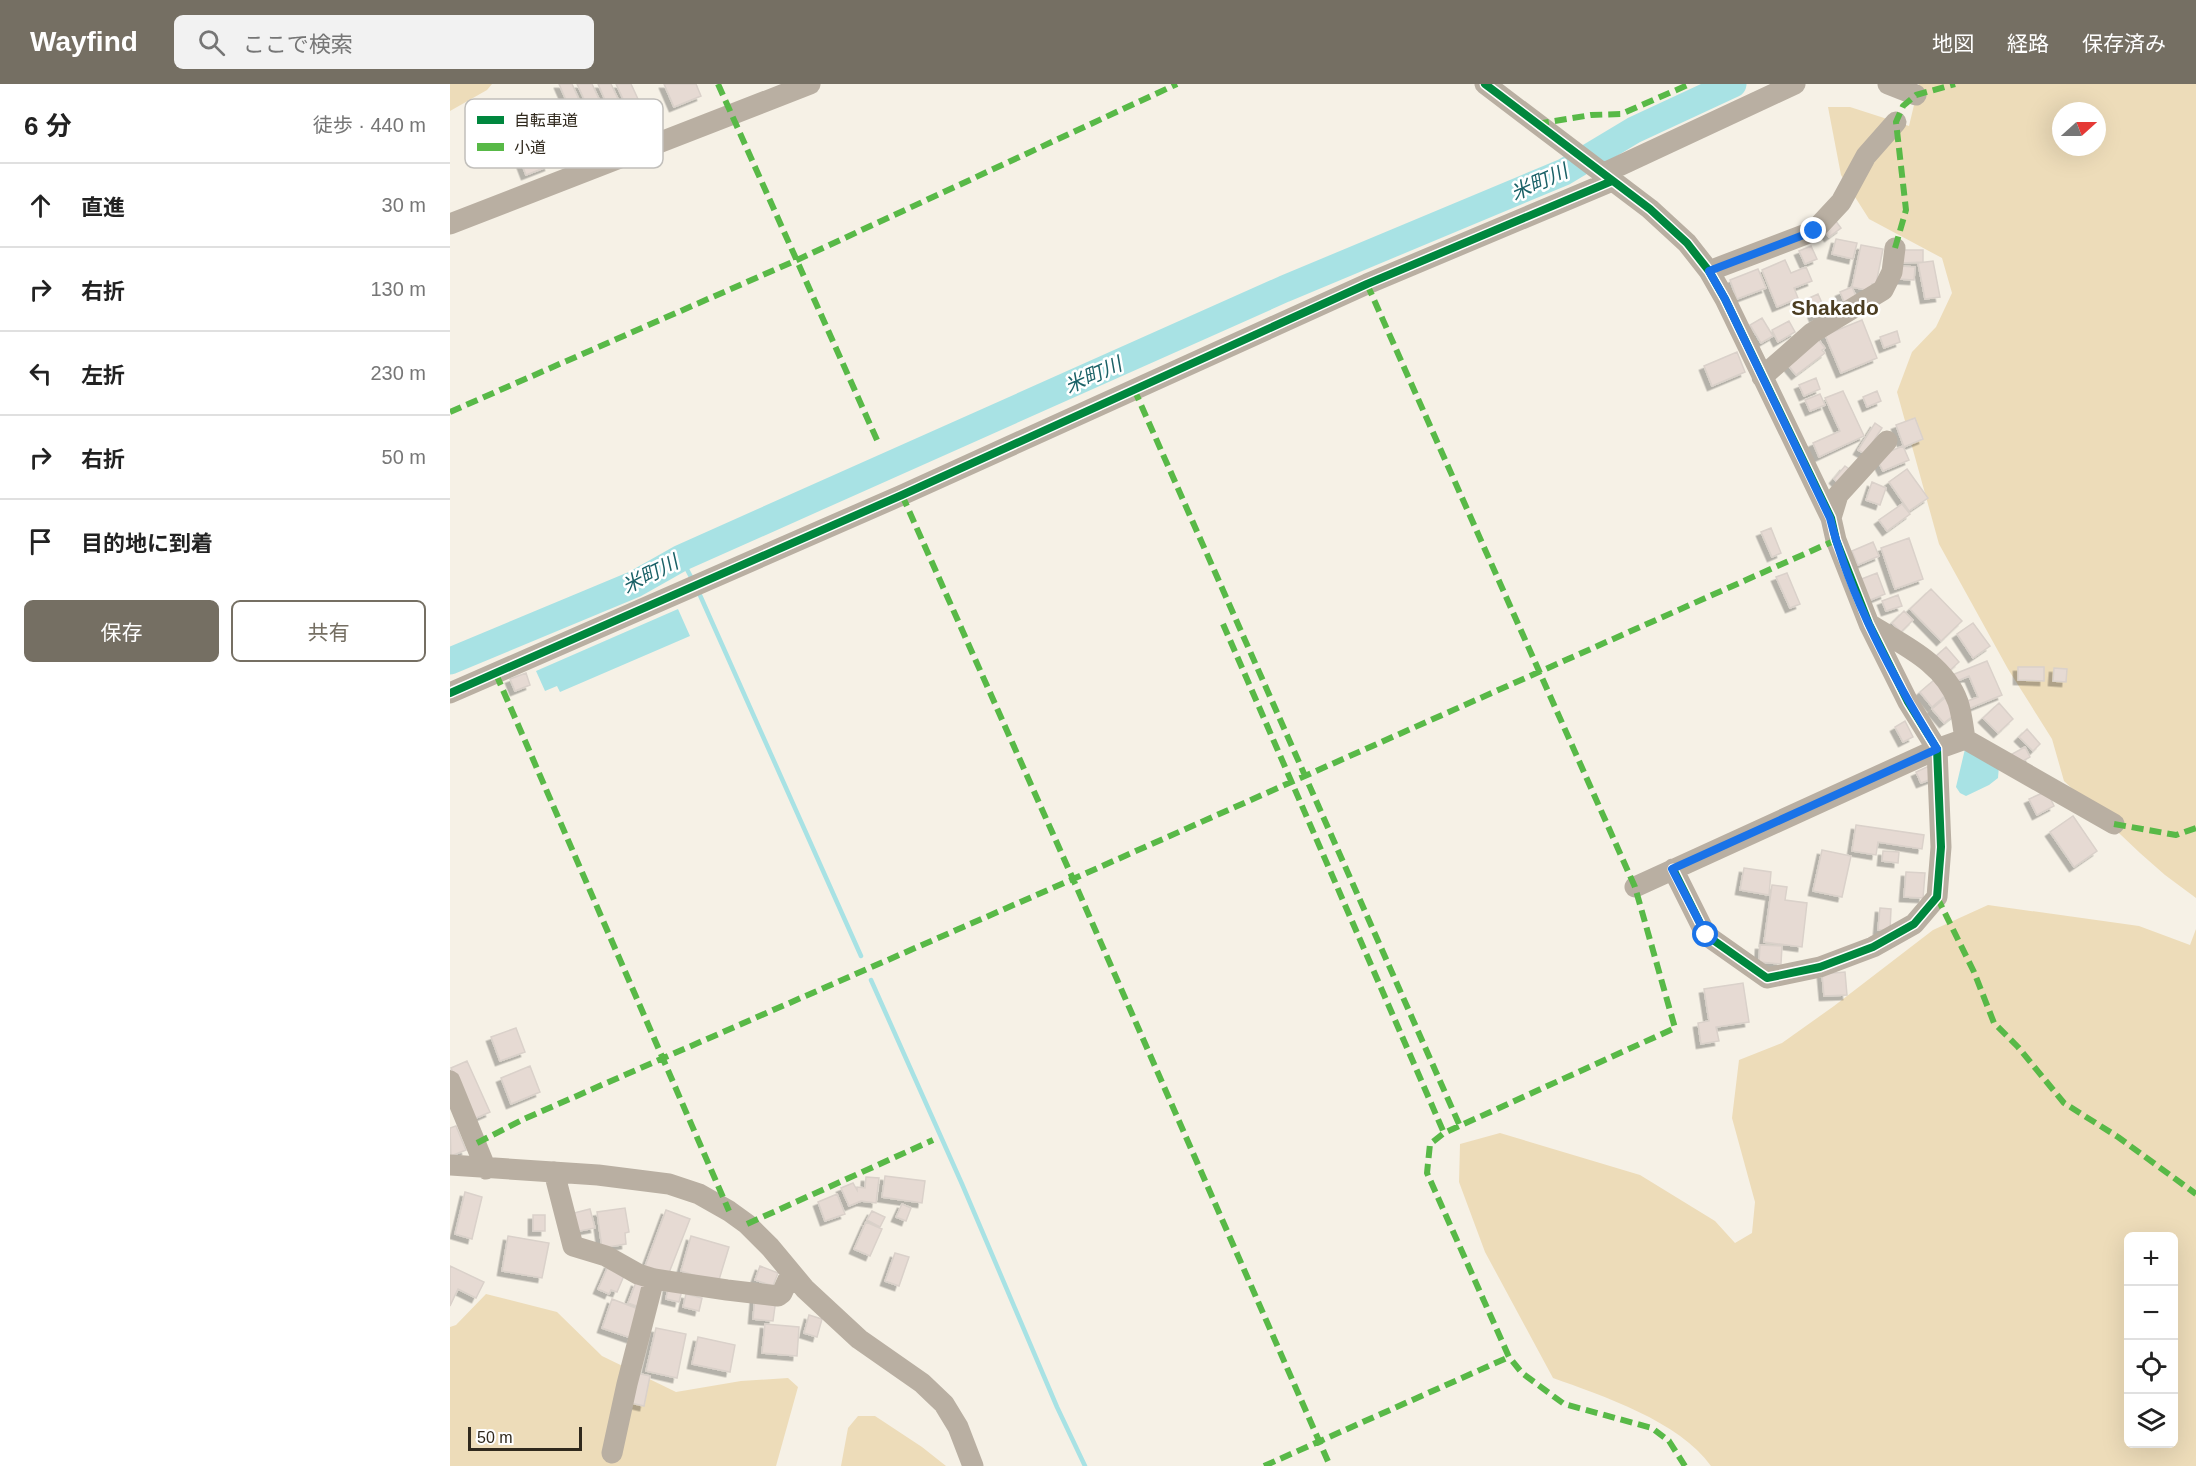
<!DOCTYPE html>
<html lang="ja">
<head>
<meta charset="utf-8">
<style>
	:root { --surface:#fff; --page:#f2f2f2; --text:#222; --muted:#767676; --line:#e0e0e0; --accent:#756f63 }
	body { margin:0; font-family:Helvetica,"Noto Sans JP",sans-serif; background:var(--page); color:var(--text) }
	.controls { position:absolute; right:18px; bottom:18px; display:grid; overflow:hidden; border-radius:9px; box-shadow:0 6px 24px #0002 }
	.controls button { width:54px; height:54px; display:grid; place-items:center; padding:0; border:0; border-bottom:2px solid var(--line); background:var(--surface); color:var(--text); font:30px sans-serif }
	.compass { position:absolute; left:1602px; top:18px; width:54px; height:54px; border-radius:50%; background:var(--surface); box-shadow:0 6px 24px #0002; rotate:69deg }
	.scale { position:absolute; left:18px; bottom:15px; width:114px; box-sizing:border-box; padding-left:6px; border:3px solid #30291d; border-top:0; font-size:16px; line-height:21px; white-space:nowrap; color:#30291d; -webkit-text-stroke:4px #fff; paint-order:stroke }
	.stop { position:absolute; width:18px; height:18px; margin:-14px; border:4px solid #1a73e8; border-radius:50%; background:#fff }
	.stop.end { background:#1a73e8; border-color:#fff; box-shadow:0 2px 6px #0008 }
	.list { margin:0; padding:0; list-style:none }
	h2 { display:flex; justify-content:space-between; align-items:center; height:78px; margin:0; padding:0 24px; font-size:26px }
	h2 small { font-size:20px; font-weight:400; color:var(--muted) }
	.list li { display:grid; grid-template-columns:39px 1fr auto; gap:18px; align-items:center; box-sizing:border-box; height:84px; padding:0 24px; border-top:2px solid var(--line) }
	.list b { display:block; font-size:22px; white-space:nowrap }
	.list em { font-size:20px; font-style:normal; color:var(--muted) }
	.actions { display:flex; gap:12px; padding:18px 24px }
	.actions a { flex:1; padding:14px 0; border:2px solid var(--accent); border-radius:9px; text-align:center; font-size:21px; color:var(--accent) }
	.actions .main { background:var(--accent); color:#fff }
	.icon { flex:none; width:33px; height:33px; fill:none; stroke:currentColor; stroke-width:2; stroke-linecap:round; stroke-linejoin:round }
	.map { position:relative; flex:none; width:1746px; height:1382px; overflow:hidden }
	header { display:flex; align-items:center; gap:36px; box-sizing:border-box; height:84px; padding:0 30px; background:var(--accent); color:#fff }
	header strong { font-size:28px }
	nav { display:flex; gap:33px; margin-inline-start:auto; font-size:21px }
	.search { width:420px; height:54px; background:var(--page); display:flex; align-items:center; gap:15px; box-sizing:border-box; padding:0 21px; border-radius:9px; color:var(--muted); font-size:22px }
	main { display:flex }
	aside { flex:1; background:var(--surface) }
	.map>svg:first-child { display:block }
</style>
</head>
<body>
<header>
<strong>Wayfind</strong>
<div class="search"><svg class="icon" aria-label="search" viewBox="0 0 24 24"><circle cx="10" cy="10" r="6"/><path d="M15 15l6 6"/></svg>ここで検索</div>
<nav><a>地図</a><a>経路</a><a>保存済み</a></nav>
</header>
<main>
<aside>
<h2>6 分<small>徒歩 · 440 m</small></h2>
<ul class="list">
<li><svg class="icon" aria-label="ahead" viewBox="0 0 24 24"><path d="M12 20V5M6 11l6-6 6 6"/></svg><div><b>直進</b></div><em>30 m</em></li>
<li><svg class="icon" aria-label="right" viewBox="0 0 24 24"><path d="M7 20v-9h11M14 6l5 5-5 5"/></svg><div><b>右折</b></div><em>130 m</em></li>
<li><svg class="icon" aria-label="left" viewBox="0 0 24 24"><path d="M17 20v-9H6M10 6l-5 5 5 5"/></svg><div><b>左折</b></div><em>230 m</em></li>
<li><svg class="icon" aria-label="right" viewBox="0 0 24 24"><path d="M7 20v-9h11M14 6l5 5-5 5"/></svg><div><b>右折</b></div><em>50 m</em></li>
<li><svg class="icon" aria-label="arrive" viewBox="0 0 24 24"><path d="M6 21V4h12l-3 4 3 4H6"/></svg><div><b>目的地に到着</b></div></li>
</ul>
<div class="actions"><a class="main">保存</a><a>共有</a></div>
</aside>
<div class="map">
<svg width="1746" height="1382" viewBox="0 0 1746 1382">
	<defs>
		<filter id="shadow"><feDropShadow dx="-4.5" dy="4.5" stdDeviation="0" flood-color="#0004"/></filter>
	</defs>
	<rect width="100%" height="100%" fill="#f6f1e6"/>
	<path fill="#eddcb9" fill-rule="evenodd" d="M 0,0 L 42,0 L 37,6 L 0,27 Z
		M 1469,0 L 1746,0 L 1746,814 L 1715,791 L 1690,769 L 1614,697 L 1602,655 L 1558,585 L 1489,460 L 1447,308 L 1462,268 L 1486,243 L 1502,209 L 1492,174 L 1419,135 L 1391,91 L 1378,23 L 1400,23 L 1459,42 ZM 1611,27 L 1647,27 L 1647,63 L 1611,63 Z
		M 1538,821 L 1689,842 L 1740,861 L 1746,845 L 1746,1382 L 1261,1382 C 1229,1337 1153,1312 1103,1294 L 1035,1168 L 1009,1098 L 1010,1060 L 1050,1049 L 1190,1091 L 1265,1137 L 1285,1159 L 1302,1149 L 1305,1118 L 1282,1034 L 1289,976 L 1332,959 L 1384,922 L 1483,846 ZM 1724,1152 L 1724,1360 L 1678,1360 L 1678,1152 Z
		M 36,1210 L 107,1228 L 152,1272 L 226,1308 L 291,1297 L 338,1294 L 348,1303 L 326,1382 L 0,1382 L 0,1243 L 6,1241 Z
		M 408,1332 L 425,1332 L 472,1363 L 496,1382 L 391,1382 L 398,1344 Z"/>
	<path fill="#a8e2e4" d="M 228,525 L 240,552 L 110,608 L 107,602 L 95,607 L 86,587 Z
		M 1515,665 L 1549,682 L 1548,694 L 1539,701 L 1516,712 L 1510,709 L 1506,703 Z"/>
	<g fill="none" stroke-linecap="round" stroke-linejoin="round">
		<path stroke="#a8e2e4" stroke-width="4.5" d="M 231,474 L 241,493
			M 249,509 L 411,872
			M 421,896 L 512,1100 L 607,1323 L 635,1382"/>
		<path stroke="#a8e2e4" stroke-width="27" d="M 0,577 L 185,500 L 231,474 L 834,205 L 1114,88 L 1184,46 L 1283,0"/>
	</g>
	<path fill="#e6dad3" stroke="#dad1ca" stroke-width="1.5" filter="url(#shadow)" d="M 109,0 L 122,0 L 145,51 L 134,57 Z
		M 127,0 L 142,0 L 162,43 L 150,49 Z
		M 148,0 L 161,0 L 178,36 L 166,41 Z
		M 166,0 L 181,0 L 194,28 L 182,34 Z
		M 214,0 L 246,0 L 251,12 L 224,23 Z
		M 81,35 L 99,82 L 76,91 L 58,44 Z
		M 1385,136 L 1391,144 L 1379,153 L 1373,145 Z
		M 1386,155 L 1407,159 L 1403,175 L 1382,170 Z
		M 1411,161 L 1433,165 L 1426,200 L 1422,200 L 1421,207 L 1402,203 Z
		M 1361,162 L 1367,175 L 1355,180 L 1349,167 Z
		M 1452,166 L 1473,166 L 1473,178 L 1452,179 Z
		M 1335,176 L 1341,189 L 1356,183 L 1362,197 L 1344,204 L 1348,214 L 1327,223 L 1312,186 Z
		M 1483,177 L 1490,213 L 1475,215 L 1468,179 Z
		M 1450,182 L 1465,183 L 1464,196 L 1449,195 Z
		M 1308,185 L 1316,204 L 1287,215 L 1280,196 Z
		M 1402,203 L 1408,217 L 1396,222 L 1390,208 Z
		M 1368,210 L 1376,228 L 1364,233 L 1357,215 Z
		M 1312,234 L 1323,252 L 1311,259 L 1300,241 Z
		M 1412,236 L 1427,274 L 1391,289 L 1375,251 Z
		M 1339,237 L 1345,248 L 1328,258 L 1322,246 Z
		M 1447,247 L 1450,258 L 1434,264 L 1430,253 Z
		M 1368,255 L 1375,264 L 1372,266 L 1375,269 L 1346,291 L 1337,280 Z
		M 1287,268 L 1295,288 L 1262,302 L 1254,282 Z
		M 1366,294 L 1370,305 L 1354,312 L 1349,301 Z
		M 1393,307 L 1414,352 L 1369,373 L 1363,359 L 1390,347 L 1375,314 Z
		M 1427,307 L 1431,317 L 1417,323 L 1413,313 Z
		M 1370,310 L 1375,321 L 1360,327 L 1355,316 Z
		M 1465,334 L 1473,355 L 1454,363 L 1446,341 Z
		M 1425,339 L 1432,344 L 1415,370 L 1408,366 Z
		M 1453,362 L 1459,376 L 1433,387 L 1426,373 Z
		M 1395,382 L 1402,387 L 1390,401 L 1384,395 Z
		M 1457,385 L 1478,414 L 1459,427 L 1439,398 Z
		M 1422,398 L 1436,404 L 1430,421 L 1416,416 Z
		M 1452,420 L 1460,430 L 1437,447 L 1429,436 Z
		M 1321,444 L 1331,469 L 1322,473 L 1311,448 Z
		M 1459,454 L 1473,495 L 1445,505 L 1431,464 Z
		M 1423,458 L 1429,472 L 1408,481 L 1402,467 Z
		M 1337,489 L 1350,520 L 1340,524 L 1326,493 Z
		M 1427,489 L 1435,510 L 1418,517 L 1409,496 Z
		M 1481,505 L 1512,537 L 1491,557 L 1460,525 Z
		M 1448,511 L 1452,522 L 1436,527 L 1432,517 Z
		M 1454,527 L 1463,536 L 1451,548 L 1442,539 Z
		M 1523,539 L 1540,562 L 1523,574 L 1507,550 Z
		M 1496,563 L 1509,578 L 1497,589 L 1484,574 Z
		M 1537,577 L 1552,611 L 1518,625 L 1515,618 L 1528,613 L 1519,592 L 1505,598 L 1502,591 Z
		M 1568,583 L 1594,583 L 1594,597 L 1568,596 Z
		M 1604,584 L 1617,585 L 1616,598 L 1603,597 Z
		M 76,589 L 80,601 L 65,607 L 60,595 Z
		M 1484,596 L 1496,611 L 1482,623 L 1470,608 Z
		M 1496,613 L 1509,627 L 1494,639 L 1482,625 Z
		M 1549,619 L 1563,635 L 1548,649 L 1533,634 Z
		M 1455,637 L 1463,653 L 1453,658 L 1445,643 Z
		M 1577,645 L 1590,660 L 1583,667 L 1569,653 Z
		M 1575,663 L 1580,673 L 1568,680 L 1562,670 Z
		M 1479,682 L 1484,694 L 1471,699 L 1466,688 Z
		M 1597,707 L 1604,722 L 1587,731 L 1579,715 Z
		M 1623,732 L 1647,767 L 1624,783 L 1600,748 Z
		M 1406,741 L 1474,751 L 1472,765 L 1428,758 L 1426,771 L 1402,767 Z
		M 1372,766 L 1401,772 L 1392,813 L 1363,807 Z
		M 1433,767 L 1449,768 L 1448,779 L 1432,777 Z
		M 1294,784 L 1321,788 L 1319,811 L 1290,806 Z
		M 1456,788 L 1475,789 L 1473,814 L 1454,813 Z
		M 1322,801 L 1337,803 L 1335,816 L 1357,819 L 1352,863 L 1314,858 Z
		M 1430,824 L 1441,825 L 1440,846 L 1428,846 Z
		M 1310,861 L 1332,862 L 1331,880 L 1309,878 Z
		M 1395,888 L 1397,911 L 1374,912 L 1372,890 Z
		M 1293,899 L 1299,938 L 1266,943 L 1269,957 L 1251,960 L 1248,939 L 1259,937 L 1254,905 Z
		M 66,944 L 75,968 L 50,977 L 41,953 Z
		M 17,977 L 40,1028 L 24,1035 L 1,984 Z
		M 80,982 L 90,1008 L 61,1020 L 51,994 Z
		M 6,1042 L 16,1066 L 1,1072 L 0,1044 Z
		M 435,1092 L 475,1097 L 472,1119 L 432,1113 Z
		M 416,1093 L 429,1094 L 426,1119 L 411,1117 L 399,1122 L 391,1104 L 403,1099 L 407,1106 L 407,1103 L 415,1104 Z
		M 15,1108 L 32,1113 L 22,1155 L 5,1150 Z
		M 387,1110 L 395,1130 L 375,1137 L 368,1118 Z
		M 452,1120 L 461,1124 L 456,1137 L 446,1133 Z
		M 175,1124 L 179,1148 L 175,1149 L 176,1160 L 152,1164 L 147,1128 Z
		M 140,1125 L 145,1144 L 124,1148 L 120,1130 Z
		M 216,1126 L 240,1135 L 217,1194 L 194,1185 Z
		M 422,1127 L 435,1133 L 430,1143 L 417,1136 Z
		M 83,1131 L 95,1131 L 95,1147 L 83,1147 Z
		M 416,1138 L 432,1145 L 420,1172 L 404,1165 Z
		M 58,1152 L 99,1159 L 92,1194 L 52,1187 Z
		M 241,1152 L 279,1163 L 268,1199 L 231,1187 Z
		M 445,1169 L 459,1173 L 449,1202 L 435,1197 Z
		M 159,1180 L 176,1187 L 167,1208 L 161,1206 L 159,1210 L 148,1205 Z
		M 0,1182 L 34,1198 L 26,1214 L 8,1205 L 0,1222 Z
		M 310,1182 L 328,1189 L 323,1202 L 305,1196 Z
		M 186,1198 L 200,1203 L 192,1224 L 178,1219 Z
		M 218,1203 L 232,1206 L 229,1218 L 216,1215 Z
		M 236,1210 L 252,1214 L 249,1227 L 233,1223 Z
		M 305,1212 L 326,1215 L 323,1237 L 303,1235 Z
		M 162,1215 L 191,1226 L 181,1254 L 152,1244 Z
		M 359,1231 L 372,1235 L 367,1253 L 354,1249 Z
		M 315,1240 L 349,1243 L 347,1272 L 312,1269 Z
		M 206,1244 L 236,1250 L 227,1294 L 196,1287 Z
		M 248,1253 L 285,1261 L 280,1288 L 242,1280 Z
		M 182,1288 L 200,1292 L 194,1322 L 176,1318 Z"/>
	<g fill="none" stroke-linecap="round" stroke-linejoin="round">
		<path stroke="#b9afa2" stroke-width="21" d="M 1035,0 L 1200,125 L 1237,159 L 1259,187 L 1275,215 L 1381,434 L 1386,456 L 1419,540 L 1458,618 L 1487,665 L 1491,763 L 1487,813 L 1464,840 L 1423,863 L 1370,883 L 1317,894 L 1256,851 L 1223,785
			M 1438,0 L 1466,11
			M 1152,90 L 1345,0
			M 0,140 L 360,0
			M 1259,187 L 1364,147 L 1391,118 L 1416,72 L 1446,38
			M 1312,293 L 1362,249 L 1433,206 L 1442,188 L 1445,164
			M 1381,434 L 1388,411 L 1437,357
			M 1419,540 C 1453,561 1494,579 1508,618 C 1512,630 1513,643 1515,655
			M 0,609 L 452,411 L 917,200 L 1162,97
			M 1185,803 L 1487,665 L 1515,655 L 1664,740
			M 0,997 L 36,1085
			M 0,1081 L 148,1091 L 219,1100 L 249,1110 L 279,1127 L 297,1140 L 320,1163 L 355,1205 L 409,1255 L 472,1299 L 494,1320 L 508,1343 L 523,1382
			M 104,1088 L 123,1162 L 156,1172 L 188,1190 L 204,1195 L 277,1206 L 328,1212 L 332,1209 L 341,1189
			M 162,1369 L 177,1300 L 204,1195"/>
		<path stroke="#58b947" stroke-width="6" stroke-dasharray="12 6" stroke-linecap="butt" d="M 268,0 L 427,356
			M 1087,40 L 1141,31 L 1171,30 L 1240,0
			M 1445,164 L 1456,126 L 1446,38 L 1453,22 L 1466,11 L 1505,0
			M 917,200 L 1185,803 L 1225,944 L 994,1049 L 980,1060 L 977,1089 L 1059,1273 L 1072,1289 L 1114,1320 L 1202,1344 L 1219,1357 L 1235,1382
			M 684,305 L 1009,1040
			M 0,328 L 347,176 L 727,0
			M 452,411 L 623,795 L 880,1382
			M 773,540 L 994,1049
			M 46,590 L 279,1127
			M 1664,740 L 1726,751 L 1746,744
			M 1487,813 L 1524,888 L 1544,939 L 1568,963 L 1614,1019 L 1668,1053 L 1746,1110
			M 27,1059 L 74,1035 L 623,795 L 1386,456
			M 297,1140 L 483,1056
			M 814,1382 L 1059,1273"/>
		<g stroke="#fff" stroke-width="11">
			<path id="cycleway" d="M 1035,0 L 1200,125 L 1237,159 L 1259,187 L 1275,215 L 1381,434 L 1386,456 L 1419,540 L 1458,618 L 1487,665 L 1491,763 L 1487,813 L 1464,840 L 1423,863 L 1370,883 L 1317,894 L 1256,851 L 1223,785
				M 0,609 L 452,411 L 917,200 L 1162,97"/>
		</g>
		<use href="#cycleway" stroke="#00873e" stroke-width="8"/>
	</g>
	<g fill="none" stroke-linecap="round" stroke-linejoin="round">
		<path stroke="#1a73e8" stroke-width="8" d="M 1256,851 L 1222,785 L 1487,665 C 1444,595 1400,514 1380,434 L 1275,215 L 1259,187 L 1364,147"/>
	</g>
	<g text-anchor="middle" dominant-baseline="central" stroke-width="5" stroke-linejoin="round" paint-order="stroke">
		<g font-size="20" font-style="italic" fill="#1a6167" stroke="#fff">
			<text transform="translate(1089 98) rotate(-24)">米町川</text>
			<text transform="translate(643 291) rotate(-24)">米町川</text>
			<text transform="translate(200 490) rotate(-27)">米町川</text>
		</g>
		<g font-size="21" font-weight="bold" fill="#4b3d21" stroke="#fff">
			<text x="1385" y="223">Shakado</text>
		</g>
	</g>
	<rect x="15" y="15" width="198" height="69" rx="9" fill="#fff" stroke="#c1bfbb" stroke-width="1.5"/>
	<rect x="27" y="32" width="27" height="8" fill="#00873e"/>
	<rect x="27" y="59" width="27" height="8" fill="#58b947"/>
	<g font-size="16" fill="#30291d">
		<text x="64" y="42">自転車道</text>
		<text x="64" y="69">小道</text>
	</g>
</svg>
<div class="controls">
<button>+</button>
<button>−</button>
<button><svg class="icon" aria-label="locate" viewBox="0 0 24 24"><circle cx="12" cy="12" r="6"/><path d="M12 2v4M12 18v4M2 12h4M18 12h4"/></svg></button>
<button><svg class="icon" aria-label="layers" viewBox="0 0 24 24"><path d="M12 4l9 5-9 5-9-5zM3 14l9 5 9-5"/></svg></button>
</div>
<svg class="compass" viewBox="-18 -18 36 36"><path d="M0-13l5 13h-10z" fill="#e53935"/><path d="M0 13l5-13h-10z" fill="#767676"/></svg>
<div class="scale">50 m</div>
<div class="stop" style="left:1256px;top:851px"></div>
<div class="stop end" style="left:1364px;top:147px"></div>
</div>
</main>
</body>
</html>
